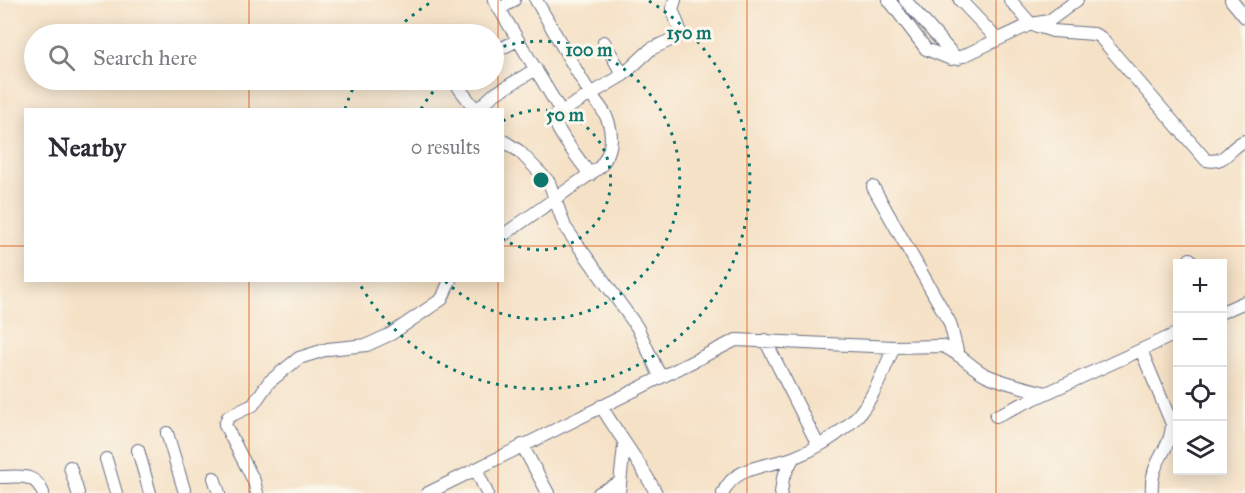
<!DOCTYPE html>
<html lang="en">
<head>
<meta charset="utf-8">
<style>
	:root { --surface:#fff; --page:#f2f2f3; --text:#2b2b33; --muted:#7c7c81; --line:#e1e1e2 }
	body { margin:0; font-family:"IM FELL Great Primer",serif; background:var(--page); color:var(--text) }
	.controls { position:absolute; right:18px; bottom:18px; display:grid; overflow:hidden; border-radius:0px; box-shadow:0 3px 15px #0003 }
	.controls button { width:54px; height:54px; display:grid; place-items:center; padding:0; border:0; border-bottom:2px solid var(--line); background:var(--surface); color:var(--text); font:30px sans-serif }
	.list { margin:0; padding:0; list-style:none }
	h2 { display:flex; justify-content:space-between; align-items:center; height:78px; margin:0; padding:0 24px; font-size:26px }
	h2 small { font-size:20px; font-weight:400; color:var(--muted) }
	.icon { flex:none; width:33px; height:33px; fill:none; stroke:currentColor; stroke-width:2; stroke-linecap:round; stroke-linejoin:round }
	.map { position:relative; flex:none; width:1245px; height:493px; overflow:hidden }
	.search { position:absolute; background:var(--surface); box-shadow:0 3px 15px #0003; left:24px; top:24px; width:480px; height:66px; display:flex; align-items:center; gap:15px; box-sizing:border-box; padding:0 21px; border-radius:33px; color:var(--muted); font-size:22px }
	.panel { position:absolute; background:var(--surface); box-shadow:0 3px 15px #0003; left:24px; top:108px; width:480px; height:174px; border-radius:0px }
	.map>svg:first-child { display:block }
</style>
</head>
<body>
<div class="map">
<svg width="1245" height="493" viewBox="0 0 1245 493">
	<rect width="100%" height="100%" fill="#fbf7ec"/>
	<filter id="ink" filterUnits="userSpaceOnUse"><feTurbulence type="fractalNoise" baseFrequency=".0167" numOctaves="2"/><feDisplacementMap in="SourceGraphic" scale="12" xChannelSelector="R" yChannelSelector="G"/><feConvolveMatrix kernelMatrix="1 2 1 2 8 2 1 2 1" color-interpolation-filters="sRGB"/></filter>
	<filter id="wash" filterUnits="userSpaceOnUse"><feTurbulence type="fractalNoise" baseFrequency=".008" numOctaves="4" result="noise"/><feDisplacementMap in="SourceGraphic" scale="24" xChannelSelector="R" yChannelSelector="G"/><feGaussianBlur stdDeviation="1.35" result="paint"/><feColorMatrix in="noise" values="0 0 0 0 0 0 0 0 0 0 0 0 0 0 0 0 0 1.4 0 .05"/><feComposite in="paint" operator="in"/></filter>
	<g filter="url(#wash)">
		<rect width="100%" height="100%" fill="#f5e1c6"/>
	</g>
	<g filter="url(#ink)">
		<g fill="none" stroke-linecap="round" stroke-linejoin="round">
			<g stroke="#676d82" stroke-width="14">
				<path id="minor" d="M 494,0 L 560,110
					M 889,0 L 926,49 L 951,59 L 963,56 L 1031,24 L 1049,21 L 1077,0
					M 905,0 L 957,59
					M 960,0 L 996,38
					M 1010,0 L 1031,24 L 1053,31 L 1094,34 L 1100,37 L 1206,160 C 1226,165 1230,146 1245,141
					M 1231,0 L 1245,17
					M 500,9 L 514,0
					M 604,42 L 623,75
					M 494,52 L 518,40
					M 458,80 L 459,88 L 476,110
					M 477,110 L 493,95 L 536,69
					M 502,140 L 519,151 L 549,182 L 565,227 L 637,327 L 660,376
					M 590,175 C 581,161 554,130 554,116 L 623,75 L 651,49 L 677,37 L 680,30 L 672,9 L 675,0
					M 873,187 L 950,323 L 958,355
					M 502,236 L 600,167 C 609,155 613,144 610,128 C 608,114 598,105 590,93 C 571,63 554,31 536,0
					M 1190,259 L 1193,264
					M 1222,312 L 1245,302
					M 765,340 L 818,445
					M 1141,350 L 1172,424 C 1172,450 1149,461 1152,493
					M 601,406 C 619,436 640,462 656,493
					M 996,416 L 1178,333
					M 167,433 L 185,493
					M 522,445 L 548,493
					M 138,450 L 150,493
					M 106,459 L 116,493
					M 70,467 L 78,493
					M 476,469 L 487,493
					M 0,477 C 19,477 35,472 43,493
					M 214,478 L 219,493
					M 257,493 L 254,481 L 225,425 L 228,417 L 253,405 L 269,382 L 299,358 L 328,349 L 367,345 L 391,334 L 442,299 L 450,280
					M 428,493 L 736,340 L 894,347 L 942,346 C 958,351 970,367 986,375 C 1004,383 1026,388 1046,393
					M 599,493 L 619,483
					M 619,493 L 624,446
					M 723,493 C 735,464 771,467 795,457 C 813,450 832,439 847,426 C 871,407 882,374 894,347
					M 781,493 L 783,478 L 793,458"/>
			</g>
			<use href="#minor" stroke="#fff" stroke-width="12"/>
		</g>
	</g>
	<path fill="none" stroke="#de5710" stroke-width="1.5" stroke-opacity="0.55" d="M 249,0 L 249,34M 498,0 L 498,110M 747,0 L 747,493M 996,0 L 996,493M 249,80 L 249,110M 0,246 L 26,246M 502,246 L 1245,246M 249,280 L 249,493M 498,280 L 498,493"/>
	<g fill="none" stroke="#0f766e" stroke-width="3" stroke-dasharray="3 6">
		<path d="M503 121A70 70 0 1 1 503 239"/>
		<path d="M421 109A139 139 0 0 1 444 80M495 49A139 139 0 1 1 445 281"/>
		<path d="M345 109A209 209 0 0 1 357 80M392 34A209 209 0 0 1 433 1M649 1A209 209 0 1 1 358 281"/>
	</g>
	<circle cx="541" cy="180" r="9" fill="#0f766e" stroke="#fbf7ec" stroke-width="3"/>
	<g font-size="18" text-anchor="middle" font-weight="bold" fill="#0f766e" stroke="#fbf7ec" stroke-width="6" stroke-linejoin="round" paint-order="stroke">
		<text x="689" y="39">150 m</text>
		<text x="589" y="56">100 m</text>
		<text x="565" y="121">50 m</text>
	</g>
</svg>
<div class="controls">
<button>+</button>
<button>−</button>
<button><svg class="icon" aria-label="locate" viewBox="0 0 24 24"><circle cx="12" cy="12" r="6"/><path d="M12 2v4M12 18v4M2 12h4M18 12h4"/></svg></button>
<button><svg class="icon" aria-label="layers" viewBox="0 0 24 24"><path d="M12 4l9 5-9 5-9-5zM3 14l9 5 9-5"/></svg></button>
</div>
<div class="search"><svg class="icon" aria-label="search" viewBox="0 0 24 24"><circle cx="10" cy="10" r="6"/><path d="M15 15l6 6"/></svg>Search here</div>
<section class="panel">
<h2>Nearby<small>0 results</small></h2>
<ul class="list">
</ul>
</section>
</div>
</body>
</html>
